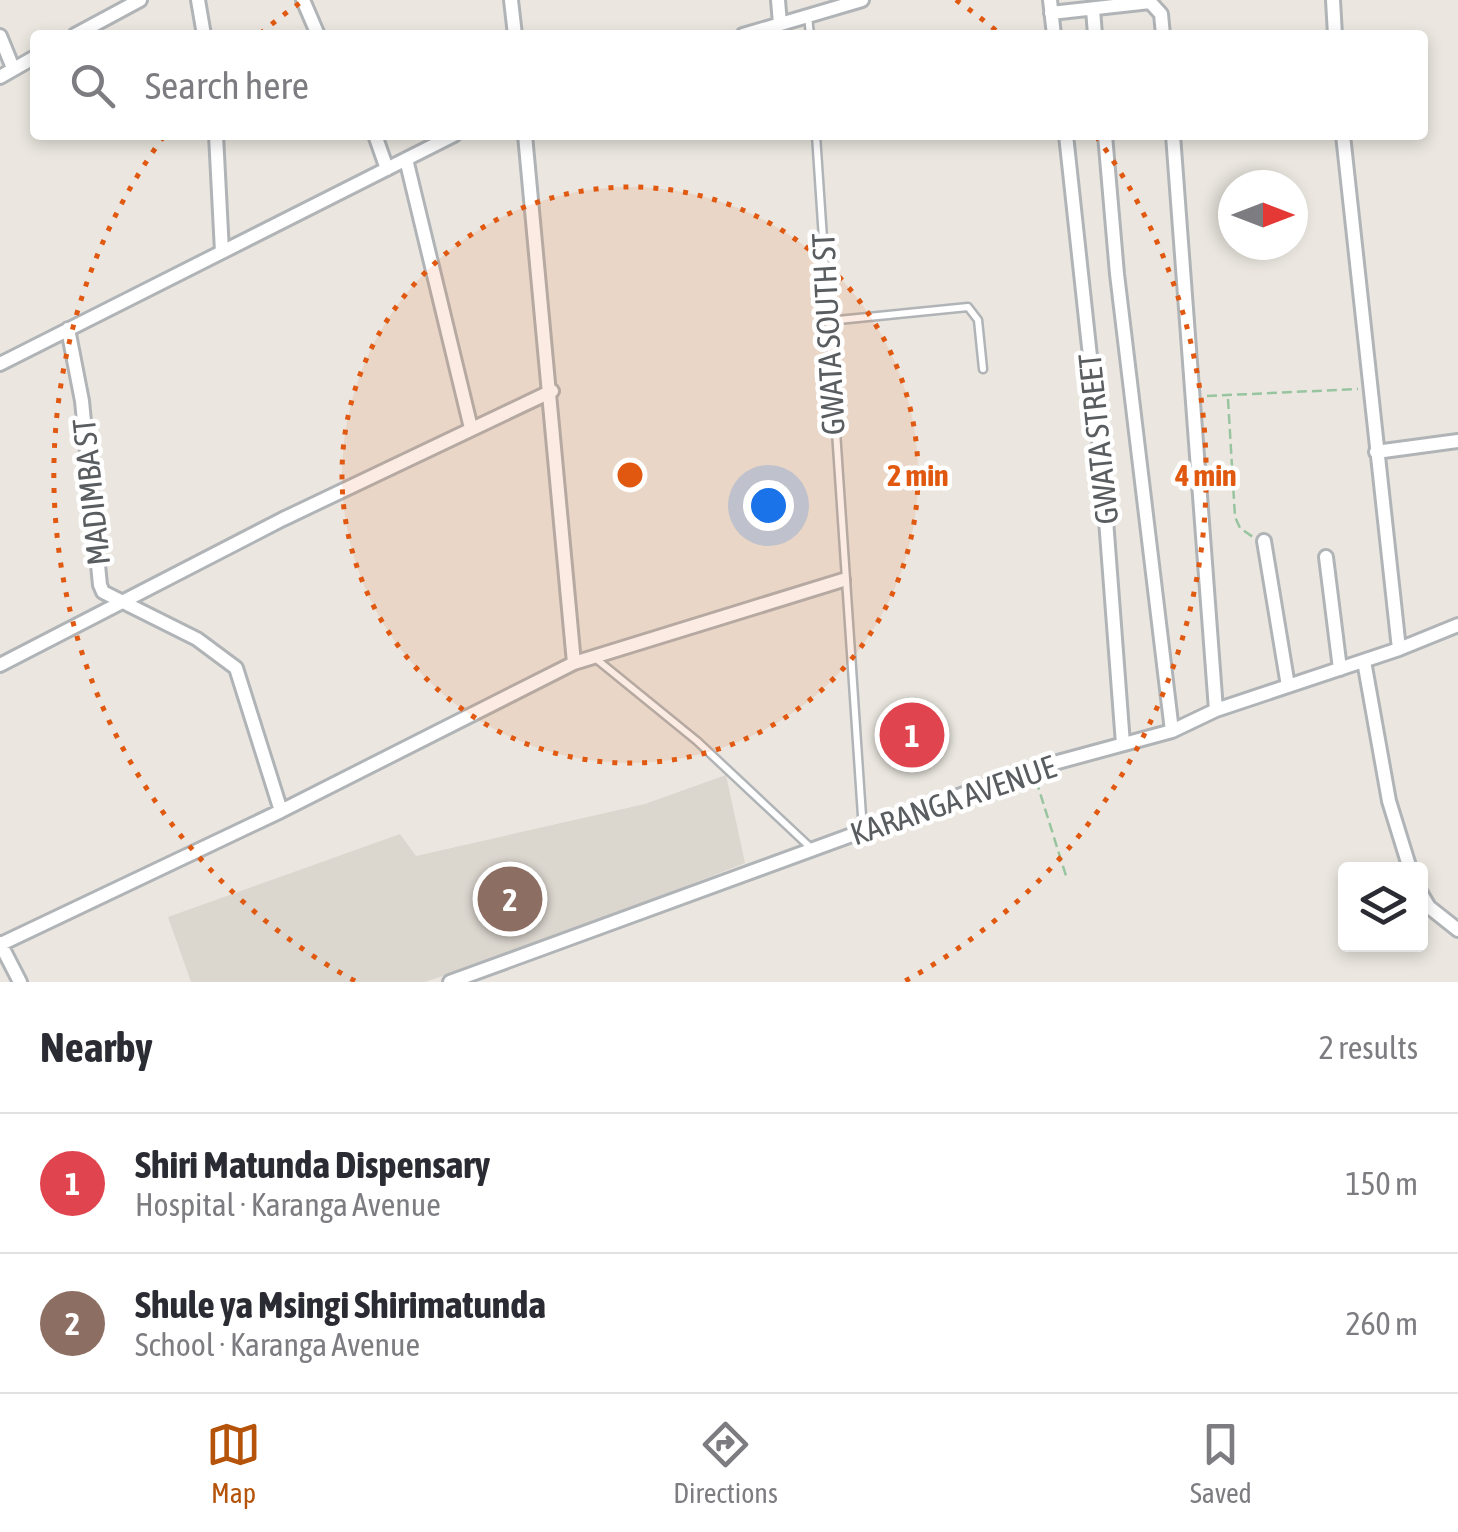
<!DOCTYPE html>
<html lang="en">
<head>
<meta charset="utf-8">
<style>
	:root { --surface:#fff; --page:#f7f7f7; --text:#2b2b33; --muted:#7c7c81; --line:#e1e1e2; --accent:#b45309 }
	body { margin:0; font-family:"Asap Condensed",sans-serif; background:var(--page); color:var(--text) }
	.controls { position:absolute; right:30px; bottom:30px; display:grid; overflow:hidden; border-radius:10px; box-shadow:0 5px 15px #0003 }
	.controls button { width:90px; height:90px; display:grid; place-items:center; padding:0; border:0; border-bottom:2px solid var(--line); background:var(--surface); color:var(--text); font:50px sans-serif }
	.compass { position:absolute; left:1218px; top:170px; width:90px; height:90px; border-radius:50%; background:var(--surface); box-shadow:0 5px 15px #0003; rotate:90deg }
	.you { position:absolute; left:768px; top:505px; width:35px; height:35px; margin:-25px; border:8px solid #fff; border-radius:50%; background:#1a73e8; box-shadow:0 0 0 15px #1a73e833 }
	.badge { display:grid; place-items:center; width:65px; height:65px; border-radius:50%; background:var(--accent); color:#fff; font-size:32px; font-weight:700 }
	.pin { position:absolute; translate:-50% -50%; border:5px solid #fff; box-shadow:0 2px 10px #0006 }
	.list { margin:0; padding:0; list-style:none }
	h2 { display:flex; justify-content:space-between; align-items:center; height:130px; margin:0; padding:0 40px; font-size:42px }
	h2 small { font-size:32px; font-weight:400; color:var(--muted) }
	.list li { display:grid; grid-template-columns:65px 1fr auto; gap:30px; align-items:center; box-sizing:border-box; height:140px; padding:0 40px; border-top:2px solid var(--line) }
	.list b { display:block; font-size:38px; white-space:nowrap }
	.list p { margin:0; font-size:32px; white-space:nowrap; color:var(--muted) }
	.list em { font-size:32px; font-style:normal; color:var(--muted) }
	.icon { flex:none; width:55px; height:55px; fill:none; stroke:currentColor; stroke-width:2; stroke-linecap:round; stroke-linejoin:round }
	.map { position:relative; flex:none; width:1458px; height:982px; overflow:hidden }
	.search { position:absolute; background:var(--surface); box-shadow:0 5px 15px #0003; left:30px; right:30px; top:30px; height:110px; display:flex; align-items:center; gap:25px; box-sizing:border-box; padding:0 35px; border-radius:10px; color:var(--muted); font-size:38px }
	.sheet { height:410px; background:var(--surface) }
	nav { display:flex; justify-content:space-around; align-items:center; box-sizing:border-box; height:140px; border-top:2px solid var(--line); background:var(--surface); font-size:28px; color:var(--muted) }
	nav a { display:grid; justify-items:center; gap:5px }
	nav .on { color:var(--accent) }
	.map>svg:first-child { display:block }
</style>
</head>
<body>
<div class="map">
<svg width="1458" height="982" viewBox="0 0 1458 982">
	<rect width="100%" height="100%" fill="#ebe7e0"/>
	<path fill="#dbd6ce" d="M 726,775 L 745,863 L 554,938 L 425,982 L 191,982 L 168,917 L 400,834 L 416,856 L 645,804 Z"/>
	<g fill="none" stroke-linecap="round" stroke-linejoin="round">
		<g stroke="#b1b4b7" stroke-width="11">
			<path id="lane" d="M 808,16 L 810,35
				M 816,135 L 863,831
				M 828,321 L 968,307 L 978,320 L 983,369
				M 595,658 L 697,741 L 811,848"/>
		</g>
		<g stroke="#b1b4b7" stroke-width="18">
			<path id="street" d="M 198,0 L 204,35
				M 303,0 L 318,35
				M 511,0 L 515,35
				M 778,0 L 780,24
				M 1050,0 L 1054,35
				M 1333,0 L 1335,35
				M 1093,9 L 1095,35
				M 1051,13 L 1150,2 L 1161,14 L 1163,35
				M 75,35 L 140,0
				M 743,35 L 862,0
				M 0,36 L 13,68
				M 0,77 L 35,57
				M 216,135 L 222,252
				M 375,135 L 387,169
				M 525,135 L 574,663
				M 1066,135 L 1102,467 L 1123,744
				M 1105,135 L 1117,274 L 1172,731
				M 1173,135 L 1216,710
				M 1343,135 L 1399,649
				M 406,159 L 471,428
				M 68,329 L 82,401 L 100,585 L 103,592 L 197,639 L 236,668 L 281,811
				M 0,364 L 454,135
				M 1376,452 L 1458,441
				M 1264,541 L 1288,686
				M 1326,557 L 1340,669
				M 1364,661 L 1389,801 L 1410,869
				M 0,665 L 283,519 L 552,391
				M 1420,892 L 1429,907 L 1458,930
				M 0,943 L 20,982
				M 1,944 L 281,811 L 574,663 L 843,580
				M 450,982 L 1032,769 L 1172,731 L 1216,710 L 1399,649 L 1458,625"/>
		</g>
		<path stroke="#98c59f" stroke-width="2.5" stroke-dasharray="10 5" stroke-linecap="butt" d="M 1207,396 L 1358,389
			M 1228,399 L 1235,517 L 1240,528 L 1253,537
			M 1036,780 L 1067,879"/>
		<use href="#lane" stroke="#fff" stroke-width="6"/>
		<use href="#street" stroke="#fff" stroke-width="12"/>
	</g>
	<circle cx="630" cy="475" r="288" fill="#e15910" fill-opacity=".12"/>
	<g fill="none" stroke="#e15910" stroke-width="5" stroke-dasharray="5 10">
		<circle cx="630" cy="475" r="288"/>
		<path d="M355 981A576 576 0 0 1 164 136M260 34A576 576 0 0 1 304 0M956 0A576 576 0 0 1 1000 34M1096 136A576 576 0 0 1 905 981"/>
	</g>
	<g text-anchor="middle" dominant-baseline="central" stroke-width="9" stroke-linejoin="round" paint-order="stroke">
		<g font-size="32" fill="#595d60" stroke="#fff">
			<text transform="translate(828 334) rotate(-93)">GWATA SOUTH ST</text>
			<text transform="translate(1098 439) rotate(-96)">GWATA STREET</text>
			<text transform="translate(91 492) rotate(-96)">MADIMBA ST</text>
			<text transform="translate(953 800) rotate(-19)">KARANGA AVENUE</text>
		</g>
	</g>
	<circle cx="630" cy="475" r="15" fill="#e15910" stroke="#fff" stroke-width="5"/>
	<g font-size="30" text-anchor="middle" font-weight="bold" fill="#e15910" stroke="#fff" stroke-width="9" stroke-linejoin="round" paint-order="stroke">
		<text x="918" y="486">2 min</text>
		<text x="1206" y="486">4 min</text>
	</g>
</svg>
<div class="controls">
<button><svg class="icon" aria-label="layers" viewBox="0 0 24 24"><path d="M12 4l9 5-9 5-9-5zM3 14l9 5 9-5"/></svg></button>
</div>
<svg class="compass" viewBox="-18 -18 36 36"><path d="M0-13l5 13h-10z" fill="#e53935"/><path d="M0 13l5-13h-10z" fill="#7c7c81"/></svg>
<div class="you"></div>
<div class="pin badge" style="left:912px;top:735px;background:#e0444e">1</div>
<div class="pin badge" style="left:510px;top:899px;background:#8d6e63">2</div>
<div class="search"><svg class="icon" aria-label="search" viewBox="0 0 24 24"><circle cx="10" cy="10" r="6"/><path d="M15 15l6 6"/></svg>Search here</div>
</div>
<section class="sheet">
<h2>Nearby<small>2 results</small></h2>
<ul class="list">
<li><span class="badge" style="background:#e0444e">1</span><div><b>Shiri Matunda Dispensary</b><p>Hospital · Karanga Avenue</p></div><em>150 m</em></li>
<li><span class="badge" style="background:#8d6e63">2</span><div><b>Shule ya Msingi Shirimatunda</b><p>School · Karanga Avenue</p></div><em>260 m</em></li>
</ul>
</section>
<nav>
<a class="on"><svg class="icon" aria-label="map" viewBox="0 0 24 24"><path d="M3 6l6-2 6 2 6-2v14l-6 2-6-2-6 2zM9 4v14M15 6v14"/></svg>Map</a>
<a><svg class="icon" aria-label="directions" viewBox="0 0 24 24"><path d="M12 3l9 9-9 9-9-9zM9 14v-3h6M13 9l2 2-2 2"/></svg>Directions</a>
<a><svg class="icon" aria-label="saved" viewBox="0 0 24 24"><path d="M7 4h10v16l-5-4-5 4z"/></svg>Saved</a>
</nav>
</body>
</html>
